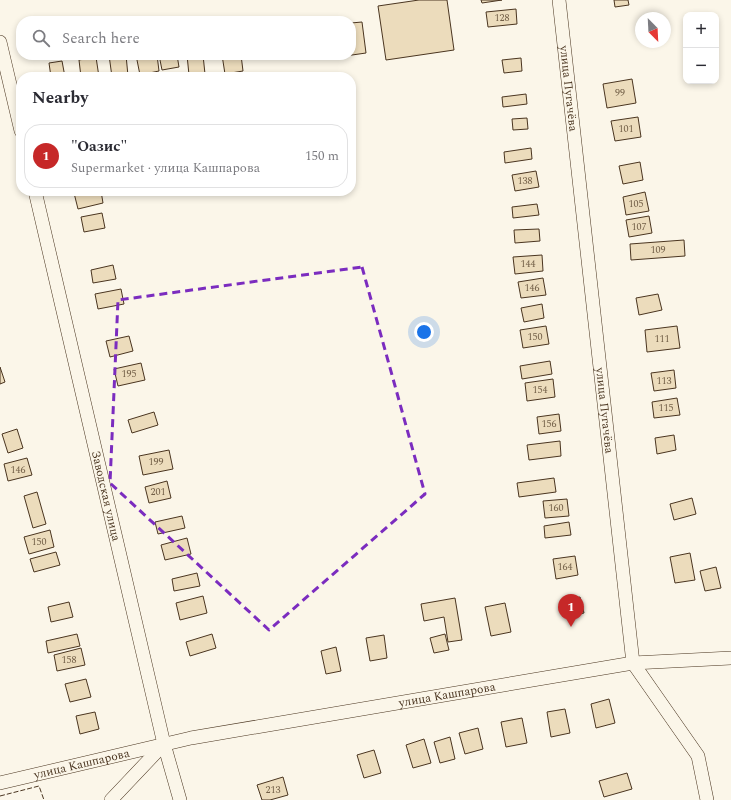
<!DOCTYPE html>
<html lang="en">
<head>
<meta charset="utf-8">
<style>
	:root { --surface:#fff; --page:#f7f7f7; --text:#2b2b33; --muted:#7c7c81; --line:#e1e1e2; --accent:#c62828 }
	body { margin:0; font-family:Spectral,serif; background:var(--page); color:var(--text) }
	.controls { position:absolute; right:12px; top:12px; display:grid; overflow:hidden; border-radius:8px; box-shadow:0 2px 6px #0003 }
	.controls button { width:36px; height:36px; display:grid; place-items:center; padding:0; border:0; border-bottom:1px solid var(--line); background:var(--surface); color:var(--text); font:20px sans-serif }
	.compass { position:absolute; left:635px; top:12px; width:36px; height:36px; border-radius:50%; background:var(--surface); box-shadow:0 2px 6px #0003; rotate:156deg }
	.you { position:absolute; left:424px; top:332px; width:14px; height:14px; margin:-10px; border:3px solid #fff; border-radius:50%; background:#1a73e8; box-shadow:0 0 0 6px #1a73e833 }
	.badge { display:grid; place-items:center; width:26px; height:26px; border-radius:50%; background:var(--accent); color:#fff; font-size:13px; font-weight:700 }
	.pin { position:absolute; translate:-50% -33px; filter:drop-shadow(0 1px 2px #0008) }
	.pin::after { content:''; position:absolute; top:21px; width:14px; height:12px; background:inherit; clip-path:polygon(0 0,100% 0,50% 100%) }
	.list { margin:0; padding:0; list-style:none }
	h2 { display:flex; justify-content:space-between; align-items:center; height:52px; margin:0; padding:0 16px; font-size:17px }
	h2 small { font-size:13px; font-weight:400; color:var(--muted) }
	.list li { display:grid; grid-template-columns:26px 1fr auto; gap:12px; align-items:center; box-sizing:border-box; height:64px; margin:0 8px 8px; padding:0 8px; border:1px solid var(--line); border-radius:16px }
	.list b { display:block; font-size:15px; white-space:nowrap }
	.list p { margin:0; font-size:13px; white-space:nowrap; color:var(--muted) }
	.list em { font-size:13px; font-style:normal; color:var(--muted) }
	.icon { flex:none; width:22px; height:22px; fill:none; stroke:currentColor; stroke-width:2; stroke-linecap:round; stroke-linejoin:round }
	.map { position:relative; flex:none; width:731px; height:800px; overflow:hidden }
	.search { position:absolute; background:var(--surface); box-shadow:0 2px 6px #0003; left:16px; top:16px; width:340px; height:44px; display:flex; align-items:center; gap:10px; box-sizing:border-box; padding:0 14px; border-radius:16px; color:var(--muted); font-size:15px }
	.panel { position:absolute; background:var(--surface); box-shadow:0 2px 6px #0003; left:16px; top:72px; width:340px; height:124px; border-radius:16px }
	.map>svg:first-child { display:block }
</style>
</head>
<body>
<div class="map">
<svg width="731" height="800" viewBox="0 0 731 800">
	<rect width="100%" height="100%" fill="#fbf6e9"/>
	<path fill="#ecdcbc" stroke="#4a3520" d="M 419,0 L 447,0 L 454,50 L 386,60 L 378,6 Z
		M 481,0 L 502,0 L 482,3 Z
		M 614,0 L 628,0 L 629,5 L 615,7 Z
		M 516,9 L 517,24 L 488,27 L 486,12 Z
		M 362,22 L 366,53 L 338,57 L 338,55 L 351,55 L 351,23 Z
		M 109,55 L 126,55 L 128,76 L 112,77 Z
		M 136,55 L 157,55 L 159,71 L 140,75 Z
		M 159,55 L 177,55 L 179,67 L 162,70 Z
		M 187,55 L 203,55 L 205,74 L 189,75 Z
		M 222,55 L 241,55 L 243,71 L 225,74 Z
		M 96,57 L 99,77 L 81,77 L 79,60 Z
		M 521,58 L 522,71 L 504,73 L 502,60 Z
		M 62,61 L 65,77 L 51,77 L 49,63 Z
		M 632,79 L 636,103 L 607,108 L 603,84 Z
		M 526,94 L 527,104 L 503,107 L 502,97 Z
		M 638,117 L 641,137 L 615,141 L 611,121 Z
		M 527,118 L 528,129 L 513,130 L 512,119 Z
		M 531,148 L 532,159 L 505,163 L 504,152 Z
		M 640,162 L 643,180 L 623,184 L 619,166 Z
		M 536,171 L 539,187 L 515,191 L 512,175 Z
		M 85,191 L 101,191 L 103,203 L 78,209 L 74,193 Z
		M 645,192 L 649,211 L 626,215 L 623,197 Z
		M 537,204 L 539,215 L 513,218 L 512,207 Z
		M 102,213 L 105,228 L 84,232 L 81,217 Z
		M 649,216 L 652,233 L 629,237 L 626,220 Z
		M 539,229 L 540,241 L 515,243 L 514,230 Z
		M 684,240 L 685,256 L 631,260 L 630,244 Z
		M 542,255 L 543,271 L 515,274 L 513,257 Z
		M 113,265 L 116,279 L 93,283 L 91,270 Z
		M 543,278 L 546,295 L 521,298 L 518,282 Z
		M 121,289 L 124,304 L 98,309 L 95,294 Z
		M 658,294 L 662,310 L 639,315 L 636,298 Z
		M 542,304 L 544,318 L 524,322 L 521,308 Z
		M 546,326 L 549,344 L 523,348 L 520,330 Z
		M 677,326 L 680,348 L 647,352 L 645,330 Z
		M 129,336 L 133,351 L 110,357 L 106,341 Z
		M 550,361 L 552,374 L 522,379 L 520,366 Z
		M 141,363 L 145,380 L 118,386 L 114,369 Z
		M 0,367 L 5,382 L 0,384 Z
		M 674,370 L 676,388 L 654,391 L 651,373 Z
		M 553,379 L 555,397 L 527,401 L 525,383 Z
		M 677,398 L 680,415 L 654,418 L 652,402 Z
		M 154,412 L 158,425 L 132,433 L 128,420 Z
		M 559,414 L 561,431 L 539,434 L 537,417 Z
		M 17,429 L 23,448 L 8,453 L 2,434 Z
		M 674,435 L 676,450 L 657,454 L 655,438 Z
		M 560,441 L 561,456 L 529,460 L 527,445 Z
		M 169,450 L 173,469 L 143,475 L 139,456 Z
		M 27,458 L 32,475 L 8,481 L 4,464 Z
		M 554,478 L 556,492 L 519,497 L 517,483 Z
		M 167,481 L 171,498 L 149,503 L 145,487 Z
		M 37,492 L 46,524 L 33,528 L 24,496 Z
		M 692,498 L 696,514 L 674,520 L 670,504 Z
		M 567,499 L 569,516 L 545,518 L 543,501 Z
		M 182,516 L 185,528 L 158,534 L 155,522 Z
		M 569,522 L 571,535 L 545,538 L 544,526 Z
		M 50,530 L 54,547 L 29,554 L 24,537 Z
		M 187,538 L 191,554 L 165,560 L 161,545 Z
		M 56,552 L 60,565 L 34,572 L 30,559 Z
		M 690,553 L 695,580 L 675,583 L 670,557 Z
		M 575,556 L 578,575 L 556,579 L 553,559 Z
		M 716,567 L 721,588 L 705,591 L 700,571 Z
		M 197,573 L 200,586 L 174,591 L 172,579 Z
		M 203,596 L 207,613 L 180,620 L 176,603 Z
		M 580,597 L 584,613 L 566,617 L 562,601 Z
		M 455,598 L 462,640 L 448,642 L 444,617 L 424,621 L 421,604 Z
		M 69,602 L 73,617 L 51,622 L 48,607 Z
		M 505,603 L 511,632 L 491,636 L 485,607 Z
		M 77,634 L 80,646 L 48,653 L 46,641 Z
		M 212,634 L 216,648 L 190,656 L 186,642 Z
		M 445,634 L 449,650 L 434,653 L 430,638 Z
		M 384,635 L 387,658 L 370,661 L 366,638 Z
		M 336,647 L 341,671 L 326,674 L 321,651 Z
		M 81,648 L 85,665 L 57,671 L 54,655 Z
		M 86,679 L 91,697 L 70,702 L 65,684 Z
		M 609,699 L 615,723 L 596,728 L 591,704 Z
		M 565,709 L 570,733 L 551,737 L 547,712 Z
		M 95,712 L 99,729 L 80,734 L 76,716 Z
		M 522,718 L 527,743 L 506,747 L 501,722 Z
		M 478,728 L 483,749 L 465,754 L 459,733 Z
		M 450,737 L 455,759 L 440,763 L 434,742 Z
		M 424,739 L 431,763 L 413,768 L 406,745 Z
		M 374,750 L 381,773 L 364,778 L 357,755 Z
		M 627,773 L 632,789 L 604,797 L 599,781 Z
		M 283,777 L 288,795 L 270,800 L 262,800 L 257,785 Z"/>
	<g fill="none" stroke-linecap="round" stroke-linejoin="round">
		<g stroke="#4a3520" stroke-width="14">
			<g id="street">
				<path id="s1" d="M 559,0 L 633,663 L 698,756 L 707,800"/>
				<path d="M 0,42 L 21,131"/>
				<path id="s2" d="M 35,191 L 164,744 L 180,800"/>
				<path id="s3" d="M 0,783 L 191,738 L 633,663 L 731,658"/>
				<path d="M 111,800 L 164,744"/>
			</g>
		</g>
		<use href="#street" stroke="#fbf6e9" stroke-width="13"/>
		<path stroke="#4a3520" stroke-width="1" stroke-dasharray="5 2" stroke-linecap="butt" d="M 0,796 L 39,786 L 44,800"/>
	</g>
	<path fill="none" stroke="#7b2cbf" stroke-width="3" stroke-dasharray="8 5" stroke-linejoin="round" d="M 362,267 L 425,494 L 269,630 L 110,483 L 118,300 Z"/>
	<g text-anchor="middle" dominant-baseline="central" stroke-width="3" stroke-linejoin="round" paint-order="stroke">
		<g font-size="10" fill="#725f47">
			<text x="502" y="18">128</text>
			<text x="620" y="93">99</text>
			<text x="626" y="129">101</text>
			<text x="525" y="181">138</text>
			<text x="636" y="204">105</text>
			<text x="639" y="227">107</text>
			<text x="658" y="250">109</text>
			<text x="528" y="264">144</text>
			<text x="532" y="288">146</text>
			<text x="535" y="337">150</text>
			<text x="662" y="339">111</text>
			<text x="129" y="374">195</text>
			<text x="664" y="381">113</text>
			<text x="540" y="390">154</text>
			<text x="666" y="408">115</text>
			<text x="549" y="424">156</text>
			<text x="156" y="462">199</text>
			<text x="18" y="470">146</text>
			<text x="158" y="492">201</text>
			<text x="556" y="508">160</text>
			<text x="39" y="542">150</text>
			<text x="565" y="567">164</text>
			<text x="69" y="660">158</text>
			<text x="273" y="790">213</text>
		</g>
		<g font-size="12" fill="#4a3520" stroke="#fbf6e9">
			<text stroke="none"><textPath href="#s1" startOffset="89">улица Пугачёва</textPath></text>
			<text stroke="none"><textPath href="#s1" startOffset="413">улица Пугачёва</textPath></text>
			<text stroke="none"><textPath href="#s2" startOffset="313">Заводская улица</textPath></text>
			<text stroke="none"><textPath href="#s3" startOffset="456">улица Кашпарова</textPath></text>
			<text stroke="none"><textPath href="#s3" startOffset="84">улица Кашпарова</textPath></text>
		</g>
	</g>
</svg>
<div class="controls">
<button>+</button>
<button>−</button>
</div>
<svg class="compass" viewBox="-18 -18 36 36"><path d="M0-13l5 13h-10z" fill="#e53935"/><path d="M0 13l5-13h-10z" fill="#7c7c81"/></svg>
<div class="you"></div>
<div class="pin badge" style="left:571px;top:627px">1</div>
<div class="search"><svg class="icon" aria-label="search" viewBox="0 0 24 24"><circle cx="10" cy="10" r="6"/><path d="M15 15l6 6"/></svg>Search here</div>
<section class="panel">
<h2>Nearby<small></small></h2>
<ul class="list">
<li><span class="badge">1</span><div><b>&quot;Оазис&quot;</b><p>Supermarket · улица Кашпарова</p></div><em>150 m</em></li>
</ul>
</section>
</div>
</body>
</html>
